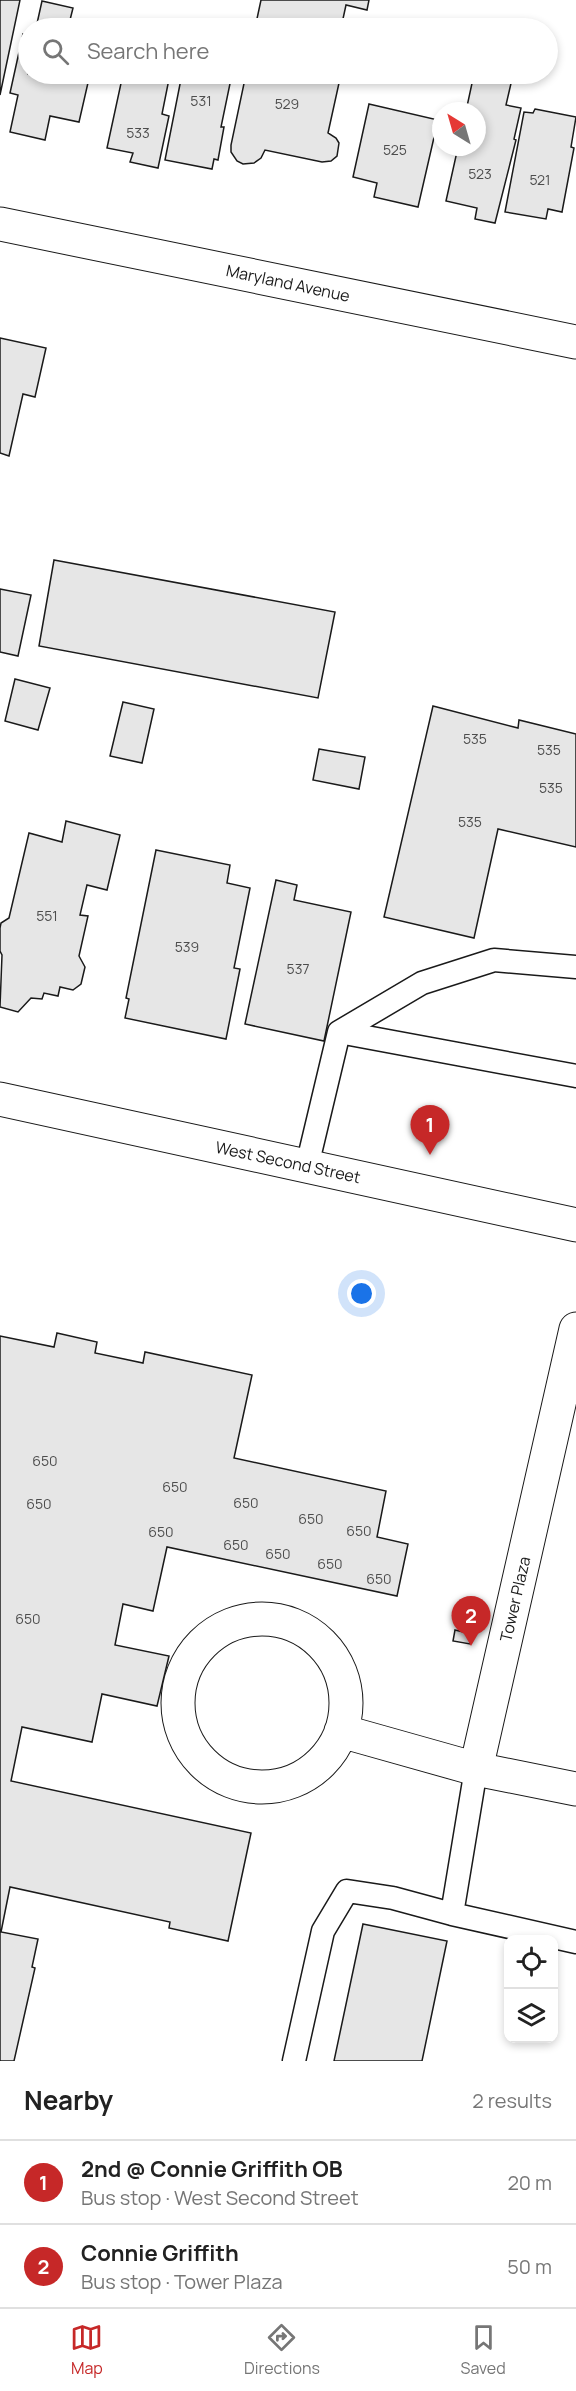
<!DOCTYPE html>
<html lang="en">
<head>
<meta charset="utf-8">
<style>
	:root { --surface:#fff; --page:#f2f2f2; --text:#222; --muted:#767676; --line:#e0e0e0; --accent:#c62828 }
	body { margin:0; font-family:Manrope,sans-serif; background:var(--page); color:var(--text) }
	.controls { position:absolute; right:18px; bottom:18px; display:grid; overflow:hidden; border-radius:12px; box-shadow:0 3px 9px #0003 }
	.controls button { width:54px; height:54px; display:grid; place-items:center; padding:0; border:0; border-bottom:2px solid var(--line); background:var(--surface); color:var(--text); font:30px sans-serif }
	.compass { position:absolute; left:432px; top:102px; width:54px; height:54px; border-radius:50%; background:var(--surface); box-shadow:0 3px 9px #0003; rotate:323deg }
	.you { position:absolute; left:362px; top:1294px; width:21px; height:21px; margin:-15px; border:4px solid #fff; border-radius:50%; background:#1a73e8; box-shadow:0 0 0 9px #1a73e833 }
	.badge { display:grid; place-items:center; width:39px; height:39px; border-radius:50%; background:var(--accent); color:#fff; font-size:20px; font-weight:700 }
	.pin { position:absolute; translate:-50% -50px; filter:drop-shadow(0 2px 3px #0008) }
	.pin::after { content:''; position:absolute; top:32px; width:21px; height:18px; background:inherit; clip-path:polygon(0 0,100% 0,50% 100%) }
	.list { margin:0; padding:0; list-style:none }
	h2 { display:flex; justify-content:space-between; align-items:center; height:78px; margin:0; padding:0 24px; font-size:26px }
	h2 small { font-size:20px; font-weight:400; color:var(--muted) }
	.list li { display:grid; grid-template-columns:39px 1fr auto; gap:18px; align-items:center; box-sizing:border-box; height:84px; padding:0 24px; border-top:2px solid var(--line) }
	.list b { display:block; font-size:22px; white-space:nowrap }
	.list p { margin:0; font-size:20px; white-space:nowrap; color:var(--muted) }
	.list em { font-size:20px; font-style:normal; color:var(--muted) }
	.icon { flex:none; width:33px; height:33px; fill:none; stroke:currentColor; stroke-width:2; stroke-linecap:round; stroke-linejoin:round }
	.map { position:relative; flex:none; width:576px; height:2061px; overflow:hidden }
	.search { position:absolute; background:var(--surface); box-shadow:0 3px 9px #0003; left:18px; right:18px; top:18px; height:66px; display:flex; align-items:center; gap:15px; box-sizing:border-box; padding:0 21px; border-radius:33px; color:var(--muted); font-size:22px }
	.sheet { height:246px; background:var(--surface) }
	nav { display:flex; justify-content:space-around; align-items:center; box-sizing:border-box; height:84px; border-top:2px solid var(--line); background:var(--surface); font-size:16px; color:var(--muted) }
	nav a { display:grid; justify-items:center; gap:3px }
	nav .on { color:var(--accent) }
	.map>svg:first-child { display:block }
</style>
</head>
<body>
<div class="map">
<svg width="576" height="2061" viewBox="0 0 576 2061">
	<rect width="100%" height="100%" fill="#fff"/>
	<path fill="#e6e6e6" stroke="#1a1a1a" stroke-width="1.5" d="M 0,0 L 20,0 L 0,95 Z
		M 261,0 L 369,0 L 367,10 L 346,5 L 341,28 L 255,28 Z
		M 42,1 L 73,8 L 68,28 L 36,28 Z
		M 23,34 L 28,35 L 28,74 L 90,74 L 79,122 L 50,116 L 45,140 L 10,132 L 18,95 L 10,93 Z
		M 123,74 L 170,74 L 162,114 L 169,116 L 158,168 L 130,162 L 133,153 L 107,148 Z
		M 182,74 L 232,74 L 221,127 L 224,127 L 218,160 L 214,159 L 212,169 L 165,160 Z
		M 246,74 L 341,74 L 328,133 L 336,138 L 339,143 L 337,156 L 331,161 L 322,162 L 265,150 L 261,158 L 254,163 L 243,164 L 237,161 L 231,152 L 231,145 Z
		M 474,74 L 488,74 L 512,79 L 506,105 L 521,108 L 514,139 L 516,140 L 495,223 L 475,219 L 477,208 L 446,201 L 458,147 L 477,147 L 477,111 L 466,111 Z
		M 369,104 L 438,120 L 418,207 L 374,197 L 377,183 L 353,177 Z
		M 535,109 L 576,117 L 571,147 L 574,148 L 562,212 L 548,209 L 546,219 L 505,212 L 524,112 L 533,113 Z
		M 0,338 L 46,348 L 35,397 L 23,394 L 9,456 L 0,453 Z
		M 54,560 L 335,612 L 318,698 L 39,646 Z
		M 0,589 L 31,595 L 18,656 L 0,652 Z
		M 15,679 L 50,688 L 38,730 L 5,721 Z
		M 123,702 L 154,709 L 142,763 L 110,756 Z
		M 433,706 L 518,728 L 519,720 L 576,734 L 576,847 L 498,829 L 474,938 L 384,917 Z
		M 319,749 L 365,757 L 359,789 L 313,780 Z
		M 66,821 L 120,835 L 107,890 L 87,885 L 80,915 L 88,916 L 79,956 L 85,967 L 81,984 L 73,990 L 60,987 L 58,996 L 44,993 L 42,999 L 31,998 L 18,1012 L 0,1007 L 2,955 L 0,951 L 0,928 L 1,923 L 9,918 L 29,833 L 62,842 Z
		M 156,850 L 230,865 L 227,883 L 250,888 L 234,968 L 240,969 L 226,1039 L 125,1018 L 129,999 L 126,998 Z
		M 276,880 L 297,885 L 294,900 L 351,912 L 324,1041 L 245,1024 Z
		M 57,1333 L 97,1342 L 95,1353 L 124,1359 L 143,1363 L 145,1352 L 252,1375 L 234,1458 L 386,1491 L 377,1537 L 408,1544 L 397,1596 L 167,1547 L 153,1611 L 123,1604 L 115,1645 L 169,1656 L 157,1706 L 102,1694 L 92,1742 L 22,1727 L 11,1781 L 251,1833 L 228,1941 L 169,1928 L 170,1922 L 10,1887 L 1,1932 L 38,1939 L 32,1967 L 35,1968 L 14,2061 L 0,2061 L 0,1336 L 54,1347 Z
		M 455,1630 L 472,1634 L 470,1644 L 453,1641 Z
		M 363,1924 L 447,1941 L 422,2061 L 334,2061 Z"/>
	<g fill="none" stroke-linecap="round" stroke-linejoin="round">
		<g stroke="#1a1a1a" stroke-width="25">
			<path id="lane" d="M 339,1032 L 422,983 L 494,960 L 576,967
				M 307,1166 L 339,1032 L 576,1076
				M 476,1769 L 452,1914 L 576,1942
				M 294,2061 L 323,1931 L 347,1891 L 393,1898 L 452,1914"/>
		</g>
		<g stroke="#1a1a1a" stroke-width="35">
			<path id="street" d="M 0,224 L 576,342
				M178 1703a84 84 0 1 1 168 0a84 84 0 1 1-168 0Z
				M 341,1731 L 476,1769 L 576,1789
				M 476,1769 L 576,1329"/>
		</g>
		<g stroke="#1a1a1a" stroke-width="35">
			<path id="secondary" d="M 0,1099 L 576,1225"/>
		</g>
		<use href="#lane" stroke="#fff" stroke-width="22"/>
		<use href="#street" stroke="#fff" stroke-width="33"/>
		<use href="#secondary" stroke="#fff" stroke-width="33"/>
	</g>
	<g text-anchor="middle" dominant-baseline="central" stroke-width="4.5" stroke-linejoin="round" paint-order="stroke">
		<g font-size="14" fill="#4d4d4d">
			<text x="201" y="100">531</text>
			<text x="287" y="103">529</text>
			<text x="138" y="132">533</text>
			<text x="395" y="149">525</text>
			<text x="480" y="173">523</text>
			<text x="540" y="179">521</text>
			<text x="475" y="738">535</text>
			<text x="549" y="749">535</text>
			<text x="551" y="787">535</text>
			<text x="470" y="821">535</text>
			<text x="47" y="915">551</text>
			<text x="187" y="946">539</text>
			<text x="298" y="968">537</text>
			<text x="45" y="1460">650</text>
			<text x="175" y="1486">650</text>
			<text x="246" y="1502">650</text>
			<text x="39" y="1503">650</text>
			<text x="311" y="1518">650</text>
			<text x="359" y="1530">650</text>
			<text x="161" y="1531">650</text>
			<text x="236" y="1544">650</text>
			<text x="278" y="1553">650</text>
			<text x="330" y="1563">650</text>
			<text x="379" y="1578">650</text>
			<text x="28" y="1618">650</text>
		</g>
		<g font-size="16" fill="#1a1a1a" stroke="#fff">
			<text transform="translate(288 283) rotate(12)">Maryland Avenue</text>
			<text transform="translate(288 1162) rotate(12)">West Second Street</text>
			<text transform="translate(515 1599) rotate(-77)">Tower Plaza</text>
		</g>
	</g>
</svg>
<div class="controls">
<button><svg class="icon" aria-label="locate" viewBox="0 0 24 24"><circle cx="12" cy="12" r="6"/><path d="M12 2v4M12 18v4M2 12h4M18 12h4"/></svg></button>
<button><svg class="icon" aria-label="layers" viewBox="0 0 24 24"><path d="M12 4l9 5-9 5-9-5zM3 14l9 5 9-5"/></svg></button>
</div>
<svg class="compass" viewBox="-18 -18 36 36"><path d="M0-13l5 13h-10z" fill="#e53935"/><path d="M0 13l5-13h-10z" fill="#767676"/></svg>
<div class="you"></div>
<div class="pin badge" style="left:430px;top:1155px">1</div>
<div class="pin badge" style="left:471px;top:1646px">2</div>
<div class="search"><svg class="icon" aria-label="search" viewBox="0 0 24 24"><circle cx="10" cy="10" r="6"/><path d="M15 15l6 6"/></svg>Search here</div>
</div>
<section class="sheet">
<h2>Nearby<small>2 results</small></h2>
<ul class="list">
<li><span class="badge">1</span><div><b>2nd @ Connie Griffith OB</b><p>Bus stop · West Second Street</p></div><em>20 m</em></li>
<li><span class="badge">2</span><div><b>Connie Griffith</b><p>Bus stop · Tower Plaza</p></div><em>50 m</em></li>
</ul>
</section>
<nav>
<a class="on"><svg class="icon" aria-label="map" viewBox="0 0 24 24"><path d="M3 6l6-2 6 2 6-2v14l-6 2-6-2-6 2zM9 4v14M15 6v14"/></svg>Map</a>
<a><svg class="icon" aria-label="directions" viewBox="0 0 24 24"><path d="M12 3l9 9-9 9-9-9zM9 14v-3h6M13 9l2 2-2 2"/></svg>Directions</a>
<a><svg class="icon" aria-label="saved" viewBox="0 0 24 24"><path d="M7 4h10v16l-5-4-5 4z"/></svg>Saved</a>
</nav>
</body>
</html>
